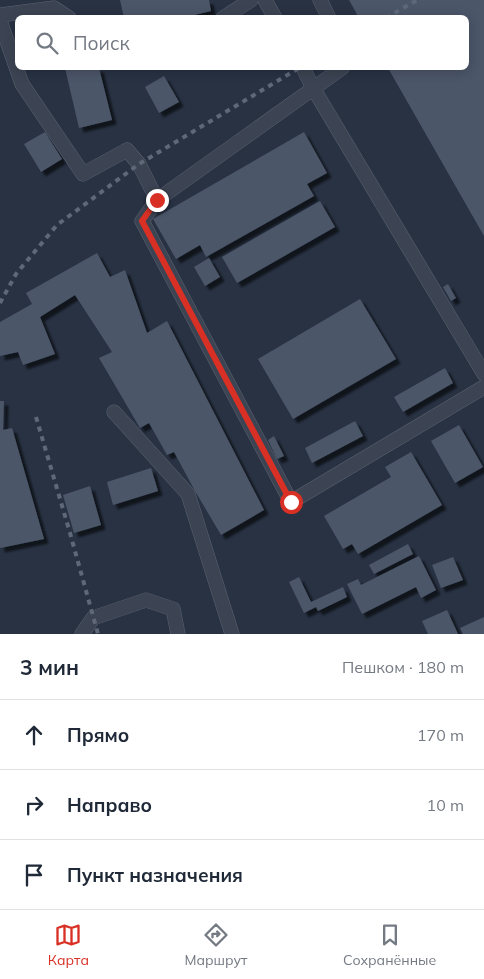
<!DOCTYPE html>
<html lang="ru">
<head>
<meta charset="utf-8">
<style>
	:root { --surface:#fff; --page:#f6f6f7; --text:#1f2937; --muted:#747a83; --line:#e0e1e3; --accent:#d93025 }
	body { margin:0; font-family:Mulish,sans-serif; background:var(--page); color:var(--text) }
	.stop { position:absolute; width:15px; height:15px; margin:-11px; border:4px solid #d93025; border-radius:50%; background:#fff }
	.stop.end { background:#d93025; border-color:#fff; box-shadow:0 1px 5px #0008 }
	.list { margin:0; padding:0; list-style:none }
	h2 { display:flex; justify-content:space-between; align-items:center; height:65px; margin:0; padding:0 20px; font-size:21px }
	h2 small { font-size:16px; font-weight:400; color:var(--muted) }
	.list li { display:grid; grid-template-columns:32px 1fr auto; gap:15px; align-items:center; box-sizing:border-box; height:70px; padding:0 20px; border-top:1px solid var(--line) }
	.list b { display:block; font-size:19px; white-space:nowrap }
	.list em { font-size:16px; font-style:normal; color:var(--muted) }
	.icon { flex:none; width:28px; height:28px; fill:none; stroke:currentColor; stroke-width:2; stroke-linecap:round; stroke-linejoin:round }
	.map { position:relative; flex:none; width:484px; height:634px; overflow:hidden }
	.search { position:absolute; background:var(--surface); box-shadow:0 2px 12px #0003; left:15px; right:15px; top:15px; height:55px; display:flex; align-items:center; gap:12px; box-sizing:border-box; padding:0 18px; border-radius:8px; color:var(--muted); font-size:19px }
	.sheet { height:275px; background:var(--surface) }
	nav { display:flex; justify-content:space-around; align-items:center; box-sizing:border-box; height:70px; border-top:1px solid var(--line); background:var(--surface); font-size:14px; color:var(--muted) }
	nav a { display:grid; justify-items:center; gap:2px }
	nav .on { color:var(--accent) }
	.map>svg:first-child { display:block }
</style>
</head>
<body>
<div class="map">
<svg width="484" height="634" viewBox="0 0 484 634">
	<defs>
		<filter id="shadow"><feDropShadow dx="4.5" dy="4.5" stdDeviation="1" flood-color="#0009"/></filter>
	</defs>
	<rect width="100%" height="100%" fill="#283243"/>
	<path fill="#4c5669" filter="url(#shadow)" d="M 120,0 L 209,0 L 211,11 L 182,18 L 124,18 Z
		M 349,0 L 484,0 L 484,236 L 388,68 L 466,68 L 466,18 L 359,18 Z
		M 65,68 L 99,68 L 112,120 L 79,128 Z
		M 164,76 L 179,102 L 159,113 L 145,87 Z
		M 45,132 L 62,159 L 41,172 L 24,144 Z
		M 304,132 L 327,173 L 307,184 L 314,196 L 206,257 L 200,245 L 176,259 L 153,219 Z
		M 320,201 L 335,227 L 237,283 L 222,257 Z
		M 97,253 L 110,277 L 125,270 L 147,333 L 167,321 L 264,510 L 221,535 L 195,491 L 174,452 L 167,455 L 149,423 L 140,428 L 99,358 L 112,352 L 75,295 L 40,317 L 55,354 L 23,365 L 18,352 L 0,356 L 0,322 L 32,304 L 26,293 Z
		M 209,258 L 220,277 L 205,286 L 194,267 Z
		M 448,284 L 456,298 L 451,301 L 443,287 Z
		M 360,299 L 396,359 L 293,419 L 258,359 Z
		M 445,368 L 453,383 L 403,412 L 394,397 Z
		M 0,401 L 4,401 L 3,430 L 12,428 L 44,539 L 0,548 Z
		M 355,421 L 363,436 L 312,463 L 305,448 Z
		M 459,425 L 483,467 L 455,483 L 431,441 Z
		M 274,436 L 284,456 L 277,459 L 268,440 Z
		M 411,452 L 442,505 L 358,554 L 352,544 L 343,549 L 324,516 L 391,477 L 385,467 Z
		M 151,468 L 158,491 L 113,505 L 107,482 Z
		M 90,486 L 101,525 L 74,533 L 63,495 Z
		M 408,544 L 413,554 L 374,574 L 369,565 Z
		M 419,556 L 436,590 L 421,598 L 416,587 L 362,614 L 347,584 L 358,579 L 361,585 Z
		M 453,557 L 463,580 L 441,588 L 432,565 Z
		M 299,577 L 311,602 L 343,587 L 347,597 L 318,611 L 316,607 L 304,613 L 289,582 Z
		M 447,610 L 458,634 L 428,634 L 422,621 Z
		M 484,617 L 484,634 L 463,634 L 460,628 Z"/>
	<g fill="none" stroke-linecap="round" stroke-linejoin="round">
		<g stroke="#5b6270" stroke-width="15">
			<path id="minor" d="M 265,0 L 275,18
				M 320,0 L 329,18
				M 0,15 L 54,8 L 69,18
				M 223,18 L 251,0
				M 0,21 L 22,84 L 83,174 L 127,150 L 139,164 L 157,200 L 142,221 L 291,502 L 484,387
				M 303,68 L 313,88 L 484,374
				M 157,200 L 342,68
				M 114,412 L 188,494 L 232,634
				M 82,634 L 93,618 L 146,600 L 173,609 L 178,634"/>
		</g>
		<use href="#minor" stroke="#3c4453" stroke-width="14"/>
		<path stroke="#5f6879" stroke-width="4" stroke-dasharray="5 5" stroke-linecap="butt" d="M 386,18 L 417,0
			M 0,303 L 16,274 L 57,225 L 139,164 L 299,68
			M 36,417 L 70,533 L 98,634"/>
	</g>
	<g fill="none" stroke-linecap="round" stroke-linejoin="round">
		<path stroke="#d93025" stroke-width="6" d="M 157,200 L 142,221 L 291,502"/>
	</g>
</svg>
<div class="stop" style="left:291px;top:502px"></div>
<div class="stop end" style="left:157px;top:200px"></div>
<div class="search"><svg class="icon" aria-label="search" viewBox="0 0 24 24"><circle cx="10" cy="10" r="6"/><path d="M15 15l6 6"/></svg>Поиск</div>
</div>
<section class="sheet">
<h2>3 мин<small>Пешком · 180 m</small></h2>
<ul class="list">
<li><svg class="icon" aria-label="ahead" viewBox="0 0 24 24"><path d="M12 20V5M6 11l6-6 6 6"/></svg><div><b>Прямо</b></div><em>170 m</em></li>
<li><svg class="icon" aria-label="right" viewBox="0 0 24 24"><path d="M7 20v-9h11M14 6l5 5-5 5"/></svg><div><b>Направо</b></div><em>10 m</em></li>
<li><svg class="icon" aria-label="arrive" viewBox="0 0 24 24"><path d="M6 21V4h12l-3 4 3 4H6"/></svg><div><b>Пункт назначения</b></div></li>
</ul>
</section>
<nav>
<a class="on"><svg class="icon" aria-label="map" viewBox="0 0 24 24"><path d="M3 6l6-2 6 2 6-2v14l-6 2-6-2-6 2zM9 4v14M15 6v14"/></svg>Карта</a>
<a><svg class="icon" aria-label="directions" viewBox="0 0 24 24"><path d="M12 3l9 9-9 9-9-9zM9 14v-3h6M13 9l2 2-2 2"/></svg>Маршрут</a>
<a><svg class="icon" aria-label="saved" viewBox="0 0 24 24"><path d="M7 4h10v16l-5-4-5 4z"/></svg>Сохранённые</a>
</nav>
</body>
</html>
